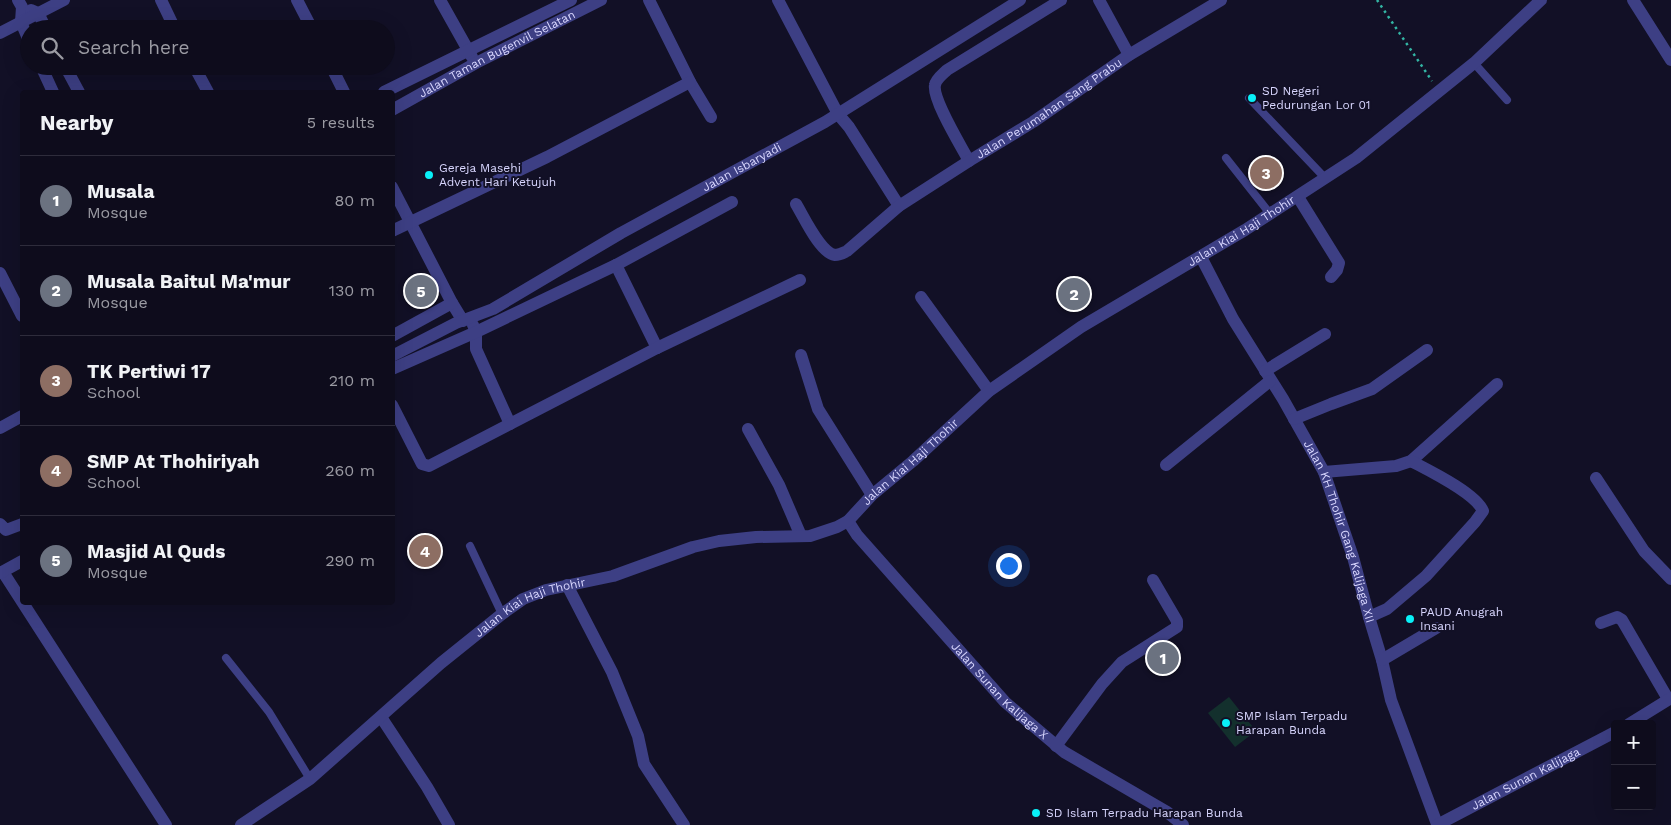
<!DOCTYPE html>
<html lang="en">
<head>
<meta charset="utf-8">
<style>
	:root { --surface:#0e0c1c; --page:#171525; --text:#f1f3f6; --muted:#9b9ba3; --line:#2e2c3b; --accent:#0b8043 }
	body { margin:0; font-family:"Work Sans",sans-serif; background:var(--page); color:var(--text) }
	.controls { position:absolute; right:15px; bottom:15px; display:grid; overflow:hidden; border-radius:5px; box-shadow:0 5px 20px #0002 }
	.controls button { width:45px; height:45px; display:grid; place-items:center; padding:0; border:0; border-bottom:1px solid var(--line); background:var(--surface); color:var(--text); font:25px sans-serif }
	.you { position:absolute; left:1008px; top:565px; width:18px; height:18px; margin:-12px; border:4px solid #fff; border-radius:50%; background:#1a73e8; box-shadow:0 0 0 8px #1a73e833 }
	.badge { display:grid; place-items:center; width:32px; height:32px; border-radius:50%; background:var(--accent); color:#fff; font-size:16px; font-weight:700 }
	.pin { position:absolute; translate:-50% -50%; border:2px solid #fff; box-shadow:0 1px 5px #0006 }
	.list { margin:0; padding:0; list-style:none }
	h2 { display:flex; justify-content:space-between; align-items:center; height:65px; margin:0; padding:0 20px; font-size:21px }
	h2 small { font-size:16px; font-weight:400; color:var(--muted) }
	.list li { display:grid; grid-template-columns:32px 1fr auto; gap:15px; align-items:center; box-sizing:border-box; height:90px; padding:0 20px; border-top:1px solid var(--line) }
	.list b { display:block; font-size:19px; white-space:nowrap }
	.list p { margin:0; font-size:16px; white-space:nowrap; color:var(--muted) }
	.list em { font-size:16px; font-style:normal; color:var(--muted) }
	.icon { flex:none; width:28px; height:28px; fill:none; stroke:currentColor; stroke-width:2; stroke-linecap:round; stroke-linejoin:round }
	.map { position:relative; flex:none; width:1671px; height:825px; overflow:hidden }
	.search { position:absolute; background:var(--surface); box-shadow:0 5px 20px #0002; left:20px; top:20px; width:375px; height:55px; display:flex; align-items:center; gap:12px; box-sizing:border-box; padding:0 18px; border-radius:28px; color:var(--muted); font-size:19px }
	.panel { position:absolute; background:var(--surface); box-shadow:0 5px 20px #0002; left:20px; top:90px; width:375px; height:515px; border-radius:5px }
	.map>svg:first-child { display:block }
</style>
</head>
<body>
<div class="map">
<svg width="1671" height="825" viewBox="0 0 1671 825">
	<rect width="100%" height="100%" fill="#121026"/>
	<path fill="#13302d" d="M 1229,697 L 1256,731 L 1235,747 L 1208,713 Z"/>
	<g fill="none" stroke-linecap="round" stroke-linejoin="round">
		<path stroke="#33b5a4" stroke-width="2.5" stroke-dasharray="2.5 4" stroke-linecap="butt" d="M 1377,0 L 1432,81"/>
		<path stroke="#3d3f84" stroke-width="8" d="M 1474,63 L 1507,100
			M 1249,98 L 1326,179
			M 1226,158 L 1271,215
			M 470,546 L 502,614
			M 226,658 L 269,712 L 310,779"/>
		<g stroke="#3d3f84" stroke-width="12">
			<path d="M 18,0 L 22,7 L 21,22 L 29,41"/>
			<path d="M 161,0 L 175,29"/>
			<path d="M 297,0 L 312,29"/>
			<path d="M 440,0 L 472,57"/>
			<path d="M 649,0 L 690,82 L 711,117"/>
			<path d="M 778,0 L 838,114 L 849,127 L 899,206"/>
			<path d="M 1099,0 L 1129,55"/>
			<path d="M 1633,0 L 1671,60"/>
			<path d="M 31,10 L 38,13 L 46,29"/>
			<path d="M 0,33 L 64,0"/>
			<path d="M 41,66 L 53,92"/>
			<path d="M 65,66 L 79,92"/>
			<path d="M 194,66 L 208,92"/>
			<path d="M 331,66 L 344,92"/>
			<path d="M 384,92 L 571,0"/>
			<path id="s1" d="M 392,110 L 476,63 L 601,0"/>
			<path d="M 969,161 C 961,146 932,99 935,85 C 936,79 943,74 947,70 L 1061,0"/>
			<path d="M 392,187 L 452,303 L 463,321"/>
			<path d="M 1298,197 L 1339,263 L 1337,270 L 1331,277"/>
			<path id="s2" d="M 796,204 C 804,217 820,253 835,255 C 840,255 843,253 847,251 L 899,206 L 969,161 L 1033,122 L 1129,55 L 1221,0"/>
			<path d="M 392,231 L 547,157 L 690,82"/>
			<path id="s3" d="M 1201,257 L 1233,319 L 1283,399 L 1324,472 L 1353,557 L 1369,617 L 1382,660 L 1391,700 L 1437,824"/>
			<path d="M 616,265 L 657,348"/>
			<path d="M 0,273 L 22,316"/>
			<path d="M 921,297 L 989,391"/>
			<path d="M 473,325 L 476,332 L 476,349 L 510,424"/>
			<path d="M 392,336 L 452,303"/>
			<path d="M 801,355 L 818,409 L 872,495"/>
			<path id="s4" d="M 392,356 L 456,323 L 493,309 L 621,233 L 825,122 L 1020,0"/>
			<path d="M 392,369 L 476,332 L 616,265 L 732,202"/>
			<path d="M 1265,371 L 1325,334"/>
			<path d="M 392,405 L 422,464 L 429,466 L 657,348 L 800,280"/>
			<path d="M 1294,419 L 1331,404 L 1372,389 L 1427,350"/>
			<path d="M 0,428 L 22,416"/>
			<path d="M 748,429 L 779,485 L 801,536"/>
			<path d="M 1166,465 L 1270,381"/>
			<path d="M 1324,472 L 1396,466 L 1411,461 L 1497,384"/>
			<path d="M 1596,478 L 1644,551 L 1671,579"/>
			<path id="s5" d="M 848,521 L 857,535 L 1005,702 L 1064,752 L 1167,812 L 1183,825"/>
			<path d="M 0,524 L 6,530 L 22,524"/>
			<path d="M 3,572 L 166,825"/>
			<path d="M 0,573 L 22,561"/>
			<path d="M 567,585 L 612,672 L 638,736 L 644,764 L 684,825"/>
			<path d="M 1369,617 L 1387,609 L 1426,576 L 1475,522 L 1483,511 C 1476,493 1428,470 1411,461"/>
			<path d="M 1601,623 L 1617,617 L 1622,620 L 1668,699"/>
			<path d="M 1382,660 L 1436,628"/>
			<path d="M 381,717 L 427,787 L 449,825"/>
			<path d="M 1629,724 L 1671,698"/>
			<path d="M 1056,746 L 1102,684 L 1122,662 L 1177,627 L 1177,621 L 1153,580"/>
			<path id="s6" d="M 1437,825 L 1615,732"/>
		</g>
		<path stroke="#3d3f84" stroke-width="12" id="s7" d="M 241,825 L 310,779 L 441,663 L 502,614 L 523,599 L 546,590 L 613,576 L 693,547 L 719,541 L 756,537 L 810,536 L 837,527 L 848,521 L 872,495 L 913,461 L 989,391 L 1081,327 L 1245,230 L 1356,158 L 1474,63 L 1541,0"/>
	</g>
	<g fill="#09f0f8" stroke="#121026" stroke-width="2">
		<circle cx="1252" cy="98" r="5"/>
		<circle cx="429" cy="175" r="5"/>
		<circle cx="1410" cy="619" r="5"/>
		<circle cx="1226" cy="723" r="5"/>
		<circle cx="1036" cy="813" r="5"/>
	</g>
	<g text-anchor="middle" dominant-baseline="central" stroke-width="4" stroke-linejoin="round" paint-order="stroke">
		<g font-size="12" fill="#d8d6fe" stroke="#121026">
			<text stroke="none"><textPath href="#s1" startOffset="119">Jalan Taman Bugenvil Selatan</textPath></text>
			<text stroke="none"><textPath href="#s2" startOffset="326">Jalan Perumahan Sang Prabu</textPath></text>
			<text stroke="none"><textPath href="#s4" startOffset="398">Jalan Isbaryadi</textPath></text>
			<text stroke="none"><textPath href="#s7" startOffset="1190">Jalan Kiai Haji Thohir</textPath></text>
			<text stroke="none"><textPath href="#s7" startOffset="785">Jalan Kiai Haji Thohir</textPath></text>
			<text stroke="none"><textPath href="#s3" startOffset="309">Jalan KH Thohir Gang Kalijaga XII</textPath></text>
			<text stroke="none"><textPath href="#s7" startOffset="365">Jalan Kiai Haji Thohir</textPath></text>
			<text stroke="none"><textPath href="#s5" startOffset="228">Jalan Sunan Kalijaga X</textPath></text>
			<text stroke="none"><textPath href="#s6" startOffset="100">Jalan Sunan Kalijaga</textPath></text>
		</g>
		<g font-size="12" fill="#d8d6fe" stroke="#121026" text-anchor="start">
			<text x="1262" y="91">SD Negeri<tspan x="1262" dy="14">Pedurungan Lor 01</tspan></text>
			<text x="439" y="168">Gereja Masehi<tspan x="439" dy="14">Advent Hari Ketujuh</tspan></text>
			<text x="1420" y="612">PAUD Anugrah<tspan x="1420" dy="14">Insani</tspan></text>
			<text x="1236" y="716">SMP Islam Terpadu<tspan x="1236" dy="14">Harapan Bunda</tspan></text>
			<text x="1046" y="813">SD Islam Terpadu Harapan Bunda</text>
		</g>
	</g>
</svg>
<div class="controls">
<button>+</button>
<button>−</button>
</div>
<div class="you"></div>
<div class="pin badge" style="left:1163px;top:658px;background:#6b7280">1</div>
<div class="pin badge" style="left:1074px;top:294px;background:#6b7280">2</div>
<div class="pin badge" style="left:1266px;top:173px;background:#8d6e63">3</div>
<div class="pin badge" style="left:425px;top:551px;background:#8d6e63">4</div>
<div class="pin badge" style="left:421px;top:291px;background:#6b7280">5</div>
<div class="search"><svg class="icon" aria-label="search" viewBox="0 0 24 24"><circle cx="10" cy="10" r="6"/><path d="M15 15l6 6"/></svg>Search here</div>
<section class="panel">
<h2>Nearby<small>5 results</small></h2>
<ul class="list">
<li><span class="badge" style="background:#6b7280">1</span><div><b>Musala</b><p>Mosque</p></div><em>80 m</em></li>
<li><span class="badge" style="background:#6b7280">2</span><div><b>Musala Baitul Ma'mur</b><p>Mosque</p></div><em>130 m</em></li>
<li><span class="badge" style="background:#8d6e63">3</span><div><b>TK Pertiwi 17</b><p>School</p></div><em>210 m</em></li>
<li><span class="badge" style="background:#8d6e63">4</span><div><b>SMP At Thohiriyah</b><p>School</p></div><em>260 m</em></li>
<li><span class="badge" style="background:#6b7280">5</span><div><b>Masjid Al Quds</b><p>Mosque</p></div><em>290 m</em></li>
</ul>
</section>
</div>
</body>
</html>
